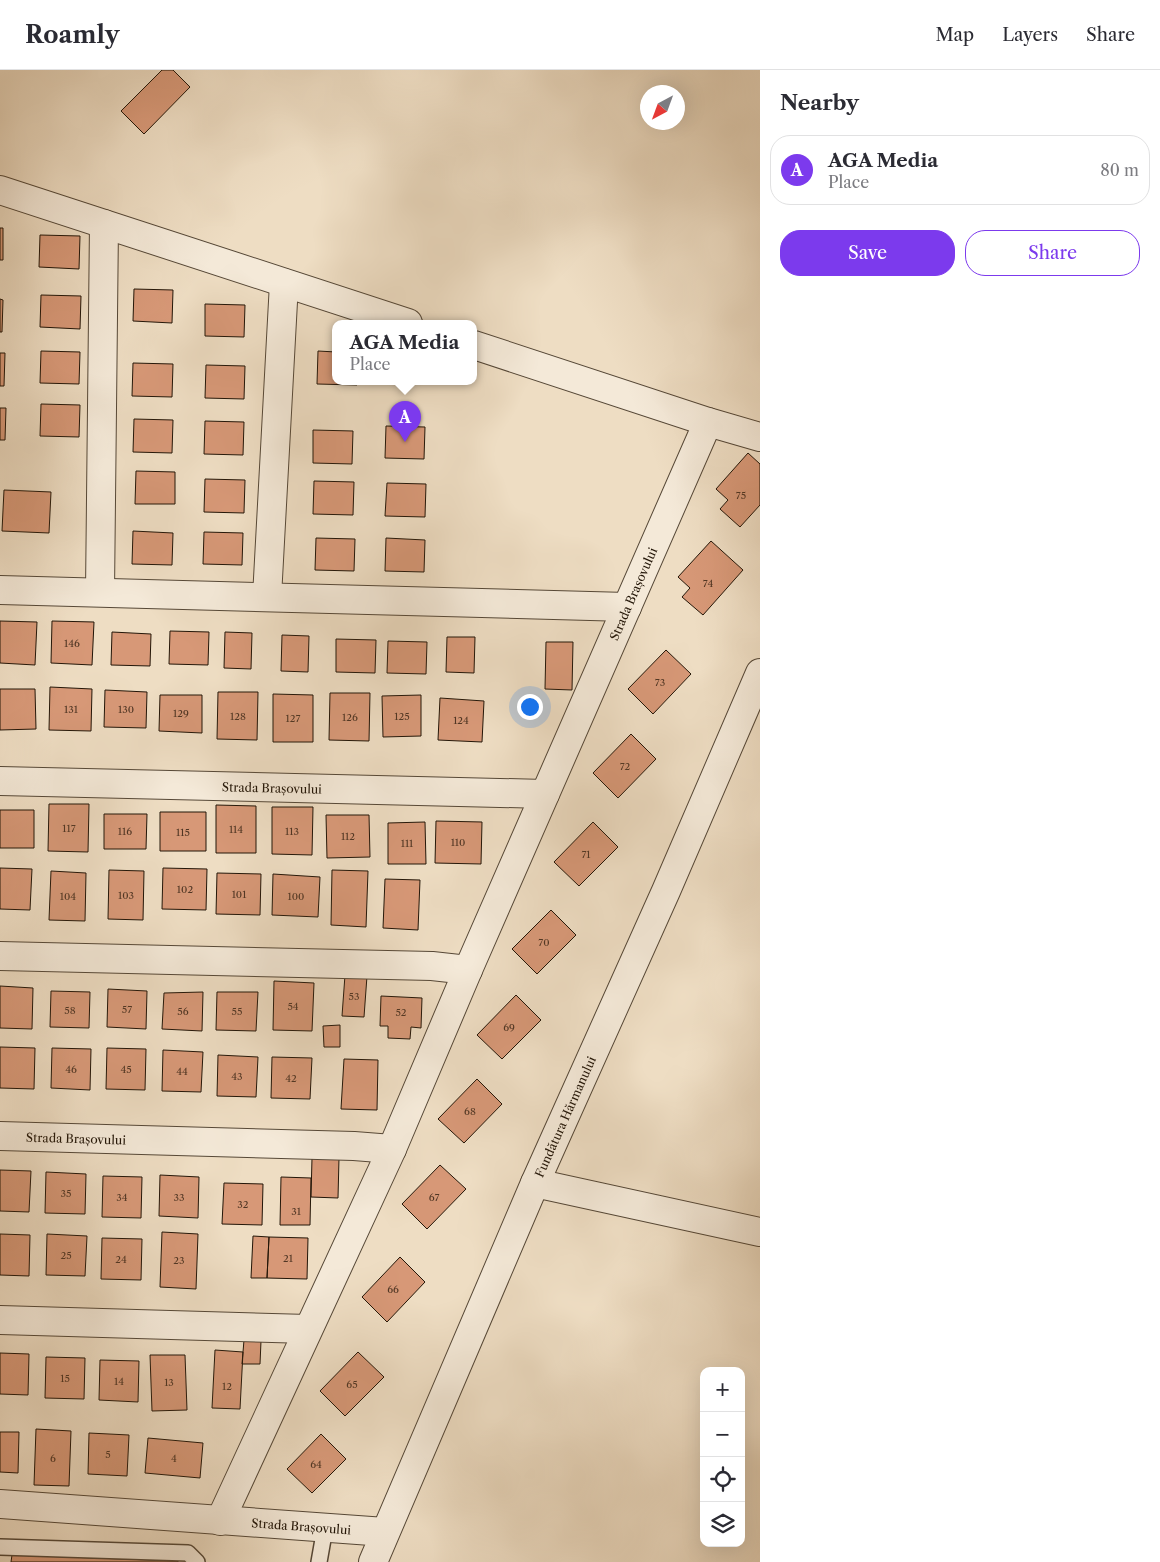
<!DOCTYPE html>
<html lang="en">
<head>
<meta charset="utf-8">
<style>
	:root { --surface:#fff; --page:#f2f2f3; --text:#2b2b33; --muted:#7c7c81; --line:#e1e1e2; --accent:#7c3aed }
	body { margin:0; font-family:"Libre Caslon Text",serif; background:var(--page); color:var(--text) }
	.controls { position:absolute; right:15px; bottom:15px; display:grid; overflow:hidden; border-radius:10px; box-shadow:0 5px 20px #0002 }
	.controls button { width:45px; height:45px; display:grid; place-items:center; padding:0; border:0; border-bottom:1px solid var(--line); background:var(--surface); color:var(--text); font:25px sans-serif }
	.compass { position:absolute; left:640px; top:15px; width:45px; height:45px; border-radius:50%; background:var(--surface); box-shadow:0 5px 20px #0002; rotate:221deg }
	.you { position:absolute; left:529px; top:636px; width:18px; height:18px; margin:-12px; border:4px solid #fff; border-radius:50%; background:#1a73e8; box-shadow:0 0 0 8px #1a73e833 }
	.badge { display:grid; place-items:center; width:32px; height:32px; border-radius:50%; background:var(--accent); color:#fff; font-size:16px; font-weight:700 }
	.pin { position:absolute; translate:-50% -41px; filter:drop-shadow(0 1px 2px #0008) }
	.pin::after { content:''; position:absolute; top:26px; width:18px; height:15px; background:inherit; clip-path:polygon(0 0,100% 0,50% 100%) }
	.popup { position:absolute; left:332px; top:250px; width:145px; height:65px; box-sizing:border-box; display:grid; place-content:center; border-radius:10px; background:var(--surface); filter:drop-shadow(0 1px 4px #0005); font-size:16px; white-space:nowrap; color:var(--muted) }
	.popup b { font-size:19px; color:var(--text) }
	.popup::after { content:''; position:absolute; left:50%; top:100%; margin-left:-10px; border:10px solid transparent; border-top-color:var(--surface) }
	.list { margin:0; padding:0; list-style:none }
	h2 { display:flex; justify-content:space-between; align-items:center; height:65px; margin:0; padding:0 20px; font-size:21px }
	h2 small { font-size:16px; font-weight:400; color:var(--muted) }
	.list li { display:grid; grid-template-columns:32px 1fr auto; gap:15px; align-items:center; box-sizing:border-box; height:70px; margin:0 10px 10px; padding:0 10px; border:1px solid var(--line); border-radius:20px }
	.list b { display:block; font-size:19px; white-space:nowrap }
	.list p { margin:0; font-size:16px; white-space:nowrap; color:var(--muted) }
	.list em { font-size:16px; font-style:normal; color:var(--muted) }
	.actions { display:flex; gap:10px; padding:15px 20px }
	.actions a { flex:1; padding:11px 0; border:1px solid var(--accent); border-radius:20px; text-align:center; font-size:18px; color:var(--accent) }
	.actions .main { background:var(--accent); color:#fff }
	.icon { flex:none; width:28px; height:28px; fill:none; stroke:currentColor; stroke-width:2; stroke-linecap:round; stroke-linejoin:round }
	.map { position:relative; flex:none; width:760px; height:1492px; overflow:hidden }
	header { display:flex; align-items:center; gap:30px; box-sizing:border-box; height:70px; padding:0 25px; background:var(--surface); border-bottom:1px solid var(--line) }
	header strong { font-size:24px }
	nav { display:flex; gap:28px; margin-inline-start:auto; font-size:18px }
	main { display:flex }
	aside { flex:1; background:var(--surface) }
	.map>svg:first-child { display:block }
</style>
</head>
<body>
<header>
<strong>Roamly</strong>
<nav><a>Map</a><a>Layers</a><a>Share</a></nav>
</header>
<main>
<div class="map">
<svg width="760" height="1492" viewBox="0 0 760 1492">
	<rect width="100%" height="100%" fill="#eeddc3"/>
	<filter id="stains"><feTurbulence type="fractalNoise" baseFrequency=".004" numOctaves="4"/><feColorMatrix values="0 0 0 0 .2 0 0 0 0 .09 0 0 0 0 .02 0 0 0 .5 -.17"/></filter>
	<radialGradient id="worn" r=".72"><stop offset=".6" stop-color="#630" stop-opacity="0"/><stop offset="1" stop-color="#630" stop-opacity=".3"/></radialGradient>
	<path fill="#d79877" stroke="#231608" d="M 162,0 L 173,0 L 190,17 L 144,64 L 121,41 Z
		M 0,158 L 3,158 L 3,190 L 0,190 Z
		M 40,165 L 80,166 L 79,199 L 39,197 Z
		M 134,219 L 173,220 L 172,253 L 133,251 Z
		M 41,225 L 81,226 L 80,259 L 40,257 Z
		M 0,229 L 3,230 L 2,262 L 0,262 Z
		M 205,234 L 245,235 L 244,267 L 205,266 Z
		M 41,281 L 80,282 L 79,314 L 40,313 Z
		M 318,281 L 336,282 L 336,311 L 357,311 L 357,315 L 317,314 Z
		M 0,283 L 5,283 L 4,316 L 0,316 Z
		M 133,293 L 173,294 L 172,327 L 132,326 Z
		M 206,295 L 245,296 L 244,329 L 205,328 Z
		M 41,334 L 80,335 L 79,367 L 40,366 Z
		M 0,338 L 6,338 L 5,370 L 0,370 Z
		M 134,349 L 173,350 L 172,383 L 133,382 Z
		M 205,351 L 244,352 L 243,385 L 204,384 Z
		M 386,356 L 425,357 L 424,389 L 385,388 Z
		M 313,360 L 353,361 L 352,394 L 313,393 Z
		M 748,383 L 760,394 L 760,435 L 740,457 L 720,439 L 728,430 L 716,419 Z
		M 136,401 L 175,402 L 175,434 L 135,434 Z
		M 205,409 L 245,410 L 244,443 L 204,442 Z
		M 314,411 L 354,412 L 353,445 L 313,444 Z
		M 387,413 L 426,414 L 425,447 L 385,446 Z
		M 4,420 L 51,422 L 49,463 L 2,461 Z
		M 133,461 L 173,463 L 172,495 L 132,494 Z
		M 204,462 L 243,463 L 242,495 L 203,494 Z
		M 316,468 L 355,469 L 354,501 L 315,500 Z
		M 386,468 L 425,470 L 424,502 L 385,501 Z
		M 711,471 L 743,500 L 703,545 L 682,527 L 690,518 L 678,507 Z
		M 0,551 L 37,552 L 35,595 L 0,593 Z
		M 52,551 L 94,552 L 92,595 L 51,593 Z
		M 170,561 L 209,562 L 208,595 L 169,594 Z
		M 112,562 L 151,564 L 150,596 L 111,595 Z
		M 225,562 L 252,563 L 251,599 L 224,598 Z
		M 282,565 L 309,566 L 308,602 L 281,601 Z
		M 447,567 L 475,567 L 474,603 L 446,602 Z
		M 336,569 L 376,570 L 375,603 L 336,602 Z
		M 388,571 L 427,572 L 426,604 L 387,603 Z
		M 546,572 L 573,572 L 572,620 L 545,619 Z
		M 666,580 L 691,604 L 653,644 L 628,619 Z
		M 50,617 L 92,619 L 91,661 L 49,660 Z
		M 0,619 L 35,619 L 36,659 L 0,660 Z
		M 105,620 L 147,622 L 146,658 L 104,657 Z
		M 218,622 L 258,622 L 257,670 L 217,669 Z
		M 330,623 L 370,623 L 369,671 L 329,670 Z
		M 273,624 L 313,625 L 313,672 L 273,672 Z
		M 160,625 L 202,625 L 202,663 L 159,661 Z
		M 421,625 L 421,666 L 383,667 L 382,626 Z
		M 440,628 L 484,631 L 482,672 L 438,670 Z
		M 631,664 L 656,689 L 618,728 L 593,703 Z
		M 49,734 L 89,734 L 88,782 L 48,781 Z
		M 216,735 L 256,736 L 256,783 L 216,783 Z
		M 272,737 L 313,737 L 312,785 L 272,784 Z
		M 0,740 L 34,740 L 34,778 L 0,778 Z
		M 160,742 L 206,742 L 206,781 L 160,781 Z
		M 104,744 L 147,744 L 146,779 L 104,779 Z
		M 326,745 L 369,745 L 370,787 L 327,788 Z
		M 436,751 L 482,752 L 481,794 L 435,793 Z
		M 425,752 L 426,794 L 388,794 L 388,753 Z
		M 593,752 L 618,777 L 579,816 L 554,792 Z
		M 0,798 L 32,799 L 30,840 L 0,839 Z
		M 163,798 L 207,799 L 206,840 L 162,839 Z
		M 109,800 L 144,801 L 143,850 L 108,849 Z
		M 332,800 L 368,801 L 366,857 L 331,855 Z
		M 51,801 L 86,803 L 85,851 L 49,850 Z
		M 217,803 L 261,804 L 260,845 L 216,844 Z
		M 273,804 L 320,807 L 318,847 L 272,845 Z
		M 385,809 L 420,810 L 418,860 L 383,858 Z
		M 551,840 L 576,865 L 537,904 L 512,879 Z
		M 345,905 L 367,906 L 364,947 L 342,946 Z
		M 274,911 L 314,913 L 312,961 L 273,960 Z
		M 0,916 L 33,918 L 32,959 L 0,958 Z
		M 108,919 L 147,921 L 146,959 L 107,957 Z
		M 51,921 L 90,922 L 89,958 L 50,957 Z
		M 203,922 L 202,961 L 162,959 L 164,923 Z
		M 217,922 L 258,922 L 256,961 L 216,960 Z
		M 516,925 L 541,950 L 502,989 L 477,965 Z
		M 381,926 L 422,928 L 421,958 L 411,957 L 410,969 L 388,968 L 388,956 L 380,956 Z
		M 340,955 L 340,977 L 324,977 L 323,956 Z
		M 0,977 L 35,978 L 34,1019 L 0,1018 Z
		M 52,978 L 91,979 L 90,1020 L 51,1018 Z
		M 107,978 L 146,979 L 145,1020 L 106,1019 Z
		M 163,980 L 203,982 L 201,1022 L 162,1021 Z
		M 218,985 L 258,987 L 256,1027 L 217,1026 Z
		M 272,987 L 312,988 L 310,1029 L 271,1028 Z
		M 344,989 L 378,990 L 377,1040 L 341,1039 Z
		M 477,1009 L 502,1034 L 464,1073 L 438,1049 Z
		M 312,1088 L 339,1088 L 338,1128 L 311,1127 Z
		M 440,1095 L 466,1119 L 427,1159 L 402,1134 Z
		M 0,1100 L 31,1101 L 29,1142 L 0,1141 Z
		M 46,1102 L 86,1104 L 85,1144 L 45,1143 Z
		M 160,1105 L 199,1107 L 198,1148 L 159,1146 Z
		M 103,1106 L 142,1107 L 141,1148 L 102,1147 Z
		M 281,1107 L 311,1108 L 310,1155 L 280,1155 Z
		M 224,1113 L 263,1114 L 262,1155 L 222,1154 Z
		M 162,1162 L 198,1164 L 196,1219 L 160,1217 Z
		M 0,1164 L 30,1165 L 29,1206 L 0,1205 Z
		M 47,1164 L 87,1166 L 85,1206 L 46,1205 Z
		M 253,1166 L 269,1167 L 267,1208 L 251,1208 Z
		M 269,1167 L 308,1168 L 307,1209 L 267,1208 Z
		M 102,1168 L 142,1169 L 141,1210 L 101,1209 Z
		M 400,1187 L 425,1212 L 387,1252 L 362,1227 Z
		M 244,1270 L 261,1271 L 260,1294 L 242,1294 Z
		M 215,1280 L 243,1282 L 240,1339 L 212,1338 Z
		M 358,1282 L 384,1307 L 345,1346 L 320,1321 Z
		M 0,1283 L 29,1284 L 28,1325 L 0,1324 Z
		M 150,1285 L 185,1285 L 187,1340 L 152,1341 Z
		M 46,1287 L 85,1288 L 84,1329 L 45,1328 Z
		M 100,1290 L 139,1291 L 138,1332 L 99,1330 Z
		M 36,1359 L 71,1361 L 69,1416 L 34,1415 Z
		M 0,1362 L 19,1362 L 18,1403 L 0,1402 Z
		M 89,1363 L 129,1365 L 127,1406 L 88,1404 Z
		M 321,1364 L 346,1389 L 312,1423 L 287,1399 Z
		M 148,1368 L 203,1373 L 200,1408 L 145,1403 Z
		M 12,1485 L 178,1491 L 178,1492 L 11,1492 Z"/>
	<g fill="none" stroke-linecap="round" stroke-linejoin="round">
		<g stroke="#564837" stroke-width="18">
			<path id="lane" d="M 0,1477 L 188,1483 L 197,1492
				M 319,1492 L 325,1458"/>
		</g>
		<g stroke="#564837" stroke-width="30">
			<g id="street">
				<path d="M 0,120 L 408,253"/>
				<path d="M 474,275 L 708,352 L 760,367"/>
				<path d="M 0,520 L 627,537"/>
				<path d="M 100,522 L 104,154"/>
				<path d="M 267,527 L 284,213"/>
				<path id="s1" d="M 0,711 L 545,724"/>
				<path d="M 0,886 L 432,896 L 468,900"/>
				<path id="s2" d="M 0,1066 L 354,1076 L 392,1079"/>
				<path d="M 535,1113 L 760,1162"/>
				<path d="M 0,1250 L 308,1259"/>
				<path id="s3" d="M 0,1434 L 385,1462"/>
				<path id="s4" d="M 220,1451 L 392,1079 L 468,900 L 708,352"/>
				<path id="s5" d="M 373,1492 L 535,1113 L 666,821 L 760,603"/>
			</g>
		</g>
		<use href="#lane" stroke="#f4e9d8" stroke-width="15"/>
		<use href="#street" stroke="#f4e9d8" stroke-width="28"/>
	</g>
	<g text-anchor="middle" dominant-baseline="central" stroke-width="4" stroke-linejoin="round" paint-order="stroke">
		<g font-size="10" fill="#503624">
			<text x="741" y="425">75</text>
			<text x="708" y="513">74</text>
			<text x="72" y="573">146</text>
			<text x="660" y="612">73</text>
			<text x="71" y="639">131</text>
			<text x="126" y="639">130</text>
			<text x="181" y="643">129</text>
			<text x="238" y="646">128</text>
			<text x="402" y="646">125</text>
			<text x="350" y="647">126</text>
			<text x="293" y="648">127</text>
			<text x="461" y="650">124</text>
			<text x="625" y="696">72</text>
			<text x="69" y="758">117</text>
			<text x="236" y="759">114</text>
			<text x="125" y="761">116</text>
			<text x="292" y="761">113</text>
			<text x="183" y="762">115</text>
			<text x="348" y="766">112</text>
			<text x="458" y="772">110</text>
			<text x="407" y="773">111</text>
			<text x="586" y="784">71</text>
			<text x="185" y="819">102</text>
			<text x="239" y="824">101</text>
			<text x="126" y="825">103</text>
			<text x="68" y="826">104</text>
			<text x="296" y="826">100</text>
			<text x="544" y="872">70</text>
			<text x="354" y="926">53</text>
			<text x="293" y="936">54</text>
			<text x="127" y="939">57</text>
			<text x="70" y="940">58</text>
			<text x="183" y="941">56</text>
			<text x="237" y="941">55</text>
			<text x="401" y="942">52</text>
			<text x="509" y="957">69</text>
			<text x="71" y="999">46</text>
			<text x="126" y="999">45</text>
			<text x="182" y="1001">44</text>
			<text x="237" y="1006">43</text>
			<text x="291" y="1008">42</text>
			<text x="470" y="1041">68</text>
			<text x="66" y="1123">35</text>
			<text x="122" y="1127">34</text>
			<text x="179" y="1127">33</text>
			<text x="434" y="1127">67</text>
			<text x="243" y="1134">32</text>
			<text x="296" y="1141">31</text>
			<text x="66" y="1185">25</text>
			<text x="288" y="1188">21</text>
			<text x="121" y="1189">24</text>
			<text x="179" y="1190">23</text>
			<text x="393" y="1219">66</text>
			<text x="65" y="1308">15</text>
			<text x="119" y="1311">14</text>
			<text x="169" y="1312">13</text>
			<text x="352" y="1314">65</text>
			<text x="227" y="1316">12</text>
			<text x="108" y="1384">5</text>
			<text x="53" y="1388">6</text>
			<text x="174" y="1388">4</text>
			<text x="316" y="1394">64</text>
		</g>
		<g font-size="12" fill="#231608" stroke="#f4e9d8">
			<text stroke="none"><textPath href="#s4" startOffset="1015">Strada Brașovului</textPath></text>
			<text stroke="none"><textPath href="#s1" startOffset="272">Strada Brașovului</textPath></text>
			<text stroke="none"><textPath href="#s5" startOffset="485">Fundătura Hărmanului</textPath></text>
			<text stroke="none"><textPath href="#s2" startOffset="76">Strada Brașovului</textPath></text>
			<text stroke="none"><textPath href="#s3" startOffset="302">Strada Brașovului</textPath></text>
		</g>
	</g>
	<rect width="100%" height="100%" filter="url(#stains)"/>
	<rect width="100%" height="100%" fill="url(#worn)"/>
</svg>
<div class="controls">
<button>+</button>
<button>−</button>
<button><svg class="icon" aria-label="locate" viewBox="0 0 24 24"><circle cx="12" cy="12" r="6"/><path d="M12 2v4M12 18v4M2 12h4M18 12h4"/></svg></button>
<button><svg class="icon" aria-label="layers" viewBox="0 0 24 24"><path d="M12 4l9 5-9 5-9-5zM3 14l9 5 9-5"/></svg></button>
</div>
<svg class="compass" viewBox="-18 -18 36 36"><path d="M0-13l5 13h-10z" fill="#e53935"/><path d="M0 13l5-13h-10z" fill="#7c7c81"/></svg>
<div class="you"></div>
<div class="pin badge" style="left:405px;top:372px">A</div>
<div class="popup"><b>AGA Media</b>Place</div>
</div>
<aside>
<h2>Nearby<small></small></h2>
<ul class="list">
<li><span class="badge">A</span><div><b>AGA Media</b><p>Place</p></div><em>80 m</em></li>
</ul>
<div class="actions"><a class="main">Save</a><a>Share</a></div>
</aside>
</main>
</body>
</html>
